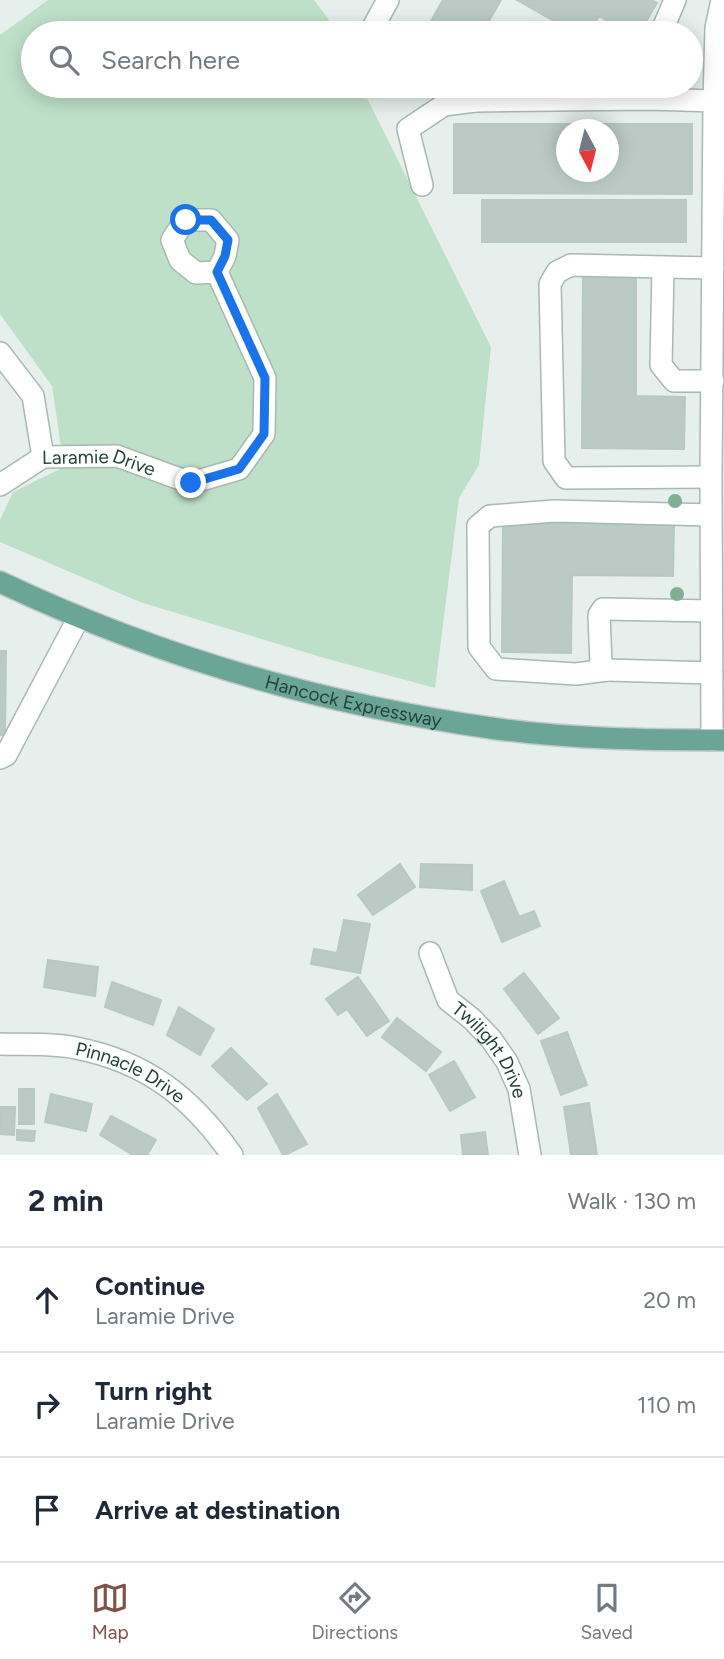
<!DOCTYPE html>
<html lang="en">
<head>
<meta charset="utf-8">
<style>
	:root { --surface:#fff; --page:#f2f2f3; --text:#1f2937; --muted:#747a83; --line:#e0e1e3; --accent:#7f5249 }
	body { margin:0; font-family:Figtree,sans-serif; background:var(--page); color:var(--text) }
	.compass { position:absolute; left:556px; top:119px; width:63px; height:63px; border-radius:50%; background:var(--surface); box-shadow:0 4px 18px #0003; rotate:173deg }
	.stop { position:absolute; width:21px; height:21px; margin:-16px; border:5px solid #1a73e8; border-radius:50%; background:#fff }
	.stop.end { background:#1a73e8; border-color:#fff; box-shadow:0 2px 7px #0008 }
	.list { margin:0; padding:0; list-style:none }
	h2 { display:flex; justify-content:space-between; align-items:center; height:91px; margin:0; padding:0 28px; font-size:30px }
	h2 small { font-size:23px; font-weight:400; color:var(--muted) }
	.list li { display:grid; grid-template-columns:46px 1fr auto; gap:21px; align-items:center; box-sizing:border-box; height:105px; padding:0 28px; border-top:2px solid var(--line) }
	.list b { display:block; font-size:26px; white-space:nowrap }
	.list p { margin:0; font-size:23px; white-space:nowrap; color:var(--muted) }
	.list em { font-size:23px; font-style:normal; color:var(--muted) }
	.icon { flex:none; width:38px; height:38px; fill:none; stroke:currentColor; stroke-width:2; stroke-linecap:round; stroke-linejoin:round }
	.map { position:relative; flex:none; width:724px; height:1155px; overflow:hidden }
	.search { position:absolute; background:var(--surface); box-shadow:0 4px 18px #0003; left:21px; right:21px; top:21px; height:77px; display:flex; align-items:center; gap:18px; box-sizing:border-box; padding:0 24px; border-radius:38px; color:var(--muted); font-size:26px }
	.sheet { height:406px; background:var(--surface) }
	nav { display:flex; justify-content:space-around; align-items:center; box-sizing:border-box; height:98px; border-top:2px solid var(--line); background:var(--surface); font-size:19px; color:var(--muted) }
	nav a { display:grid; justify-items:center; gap:4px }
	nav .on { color:var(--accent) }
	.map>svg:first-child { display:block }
</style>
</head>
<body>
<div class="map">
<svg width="724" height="1155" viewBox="0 0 724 1155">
	<rect width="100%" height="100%" fill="#e6efeb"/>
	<path fill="#bfe0c8" d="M 48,0 L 314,0 L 327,17 L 335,33 L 33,33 L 33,86 L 361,86 L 491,347 L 479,465 L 459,498 L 435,688 L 324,658 L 140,602 L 0,542 L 0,520 L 13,492 L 64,467 L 52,386 L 0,314 L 0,35 Z"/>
	<path fill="#bbcac4" stroke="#b8c9c2" stroke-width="2" fill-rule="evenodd" d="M 443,0 L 501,0 L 482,33 L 437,33 L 427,28 Z
		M 517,0 L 651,0 L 657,3 L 639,33 L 628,33 L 599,16 L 589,33 L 575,33 Z
		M 454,124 L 692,124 L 692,194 L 454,193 ZM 566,130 L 608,130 L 608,172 L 566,172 Z
		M 482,200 L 686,200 L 686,242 L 482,242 Z
		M 583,275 L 636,275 L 636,396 L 685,397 L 684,449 L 582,448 Z
		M 503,523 L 674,524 L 673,576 L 572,575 L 571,653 L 502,652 Z
		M 0,651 L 6,651 L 5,735 L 0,735 Z
		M 400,864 L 415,887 L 373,915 L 358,895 Z
		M 421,864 L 472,865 L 472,890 L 420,887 Z
		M 504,881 L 519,917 L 534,911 L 540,926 L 502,942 L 481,891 Z
		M 344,920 L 370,924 L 360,973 L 311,964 L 314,949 L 337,953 Z
		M 48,960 L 98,967 L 95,996 L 44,987 Z
		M 524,973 L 559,1018 L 538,1034 L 504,989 Z
		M 358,977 L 389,1021 L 367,1036 L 347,1009 L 338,1015 L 326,999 Z
		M 112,982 L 161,1000 L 153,1025 L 105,1007 Z
		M 179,1007 L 214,1029 L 200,1055 L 167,1035 Z
		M 397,1018 L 441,1052 L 426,1071 L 382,1037 Z
		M 567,1032 L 587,1085 L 561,1095 L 541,1041 Z
		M 231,1048 L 267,1084 L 247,1100 L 212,1066 Z
		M 454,1061 L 475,1097 L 450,1111 L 429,1075 Z
		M 19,1089 L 34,1089 L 34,1124 L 19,1124 Z
		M 51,1094 L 92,1104 L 86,1131 L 45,1122 Z
		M 277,1094 L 307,1144 L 285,1155 L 283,1155 L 258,1108 Z
		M 589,1103 L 597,1155 L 571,1155 L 564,1107 Z
		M 0,1107 L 15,1107 L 14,1135 L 0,1134 Z
		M 111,1116 L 156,1140 L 147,1155 L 133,1155 L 100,1135 Z
		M 17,1130 L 35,1131 L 34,1141 L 17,1140 Z
		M 485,1132 L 488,1155 L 463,1155 L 461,1135 Z"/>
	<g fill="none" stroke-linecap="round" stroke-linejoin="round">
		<g stroke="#a8b8b2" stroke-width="24">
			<g id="minor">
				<path d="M 375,33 L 371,31 L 388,0"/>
				<path d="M 661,33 L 675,0"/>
				<path d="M 464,86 L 475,101 L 650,99 L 714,101"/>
				<path d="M 422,185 L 408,129 L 444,105 L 475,101"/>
				<path d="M 185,220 L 211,220 L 228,240 L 225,256 L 217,272 L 196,273 L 180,260 L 172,240 Z"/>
				<path d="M 663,268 L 661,365 L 674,381 L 713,381"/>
				<path d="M 0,353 L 33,396 L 43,457"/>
				<path d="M 711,477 L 566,478 L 554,461 L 550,284 L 557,272 L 571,265 L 713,268"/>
				<path id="s1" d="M 0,485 L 43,457 L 117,456 L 191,483 L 239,469 L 264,434 L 265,378 L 217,272"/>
				<path d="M 711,611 L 603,609 L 599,615 L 601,664 L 607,670 L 712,673"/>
				<path d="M 607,670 L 576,674 L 496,669 L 479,647 L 478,526 L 490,516 L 554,511 L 711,515"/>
				<path d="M 712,740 L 711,477 L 714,101 L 716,28 L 722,0"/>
				<path d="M 0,758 L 6,755 L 79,617"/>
				<path id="s2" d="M 430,953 L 448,1000 L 472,1019 L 491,1039 L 507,1062 L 519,1089 L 530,1155"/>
				<path id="s3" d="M 0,1044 C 25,1045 52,1043 76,1048 C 147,1062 191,1097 232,1155"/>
			</g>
		</g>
		<g stroke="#c2cac8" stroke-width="24">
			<g id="major">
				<path id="s4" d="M 0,582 C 154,655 322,704 491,728 C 568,739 646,740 724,740"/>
			</g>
		</g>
		<use href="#minor" stroke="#fff" stroke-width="21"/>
		<use href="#major" stroke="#6aa596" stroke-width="21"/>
	</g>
	<g fill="#80af93">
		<circle cx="675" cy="501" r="7"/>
		<circle cx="677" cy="594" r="7"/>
	</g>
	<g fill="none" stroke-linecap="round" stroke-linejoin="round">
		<path stroke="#1a73e8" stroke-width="9" d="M 186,220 L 211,220 L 228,240 L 225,256 L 217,272 L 265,378 L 264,434 L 239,469 L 191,483"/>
	</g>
	<g text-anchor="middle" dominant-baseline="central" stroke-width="5" stroke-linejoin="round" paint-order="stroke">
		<g font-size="19" fill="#24423a" stroke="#f7fbf9">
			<text stroke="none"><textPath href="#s1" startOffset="108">Laramie Drive</textPath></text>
			<text stroke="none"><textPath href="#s4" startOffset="374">Hancock Expressway</textPath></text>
			<text stroke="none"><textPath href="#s2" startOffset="117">Twilight Drive</textPath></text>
			<text stroke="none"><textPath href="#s3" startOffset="136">Pinnacle Drive</textPath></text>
		</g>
	</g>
</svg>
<svg class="compass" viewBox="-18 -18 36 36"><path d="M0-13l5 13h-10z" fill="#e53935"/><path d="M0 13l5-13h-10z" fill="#747a83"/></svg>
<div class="stop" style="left:186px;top:220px"></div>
<div class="stop end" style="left:191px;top:483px"></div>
<div class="search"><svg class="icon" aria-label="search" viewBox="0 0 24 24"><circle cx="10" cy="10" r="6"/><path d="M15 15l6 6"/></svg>Search here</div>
</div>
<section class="sheet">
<h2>2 min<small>Walk · 130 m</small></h2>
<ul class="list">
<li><svg class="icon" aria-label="ahead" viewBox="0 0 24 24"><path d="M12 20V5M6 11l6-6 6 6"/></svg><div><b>Continue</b><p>Laramie Drive</p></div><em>20 m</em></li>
<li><svg class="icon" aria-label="right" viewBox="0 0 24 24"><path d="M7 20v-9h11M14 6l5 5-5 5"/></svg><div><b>Turn right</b><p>Laramie Drive</p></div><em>110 m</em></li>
<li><svg class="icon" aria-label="arrive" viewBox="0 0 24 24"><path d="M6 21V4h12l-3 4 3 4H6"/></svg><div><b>Arrive at destination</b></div></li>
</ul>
</section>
<nav>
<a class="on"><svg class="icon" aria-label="map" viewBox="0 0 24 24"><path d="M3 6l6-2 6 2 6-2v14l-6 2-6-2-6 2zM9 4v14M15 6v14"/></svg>Map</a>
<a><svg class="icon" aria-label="directions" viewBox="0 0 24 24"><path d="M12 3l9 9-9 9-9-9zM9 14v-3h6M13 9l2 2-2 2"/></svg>Directions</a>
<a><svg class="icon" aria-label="saved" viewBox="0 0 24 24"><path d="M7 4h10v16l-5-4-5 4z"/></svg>Saved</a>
</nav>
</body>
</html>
